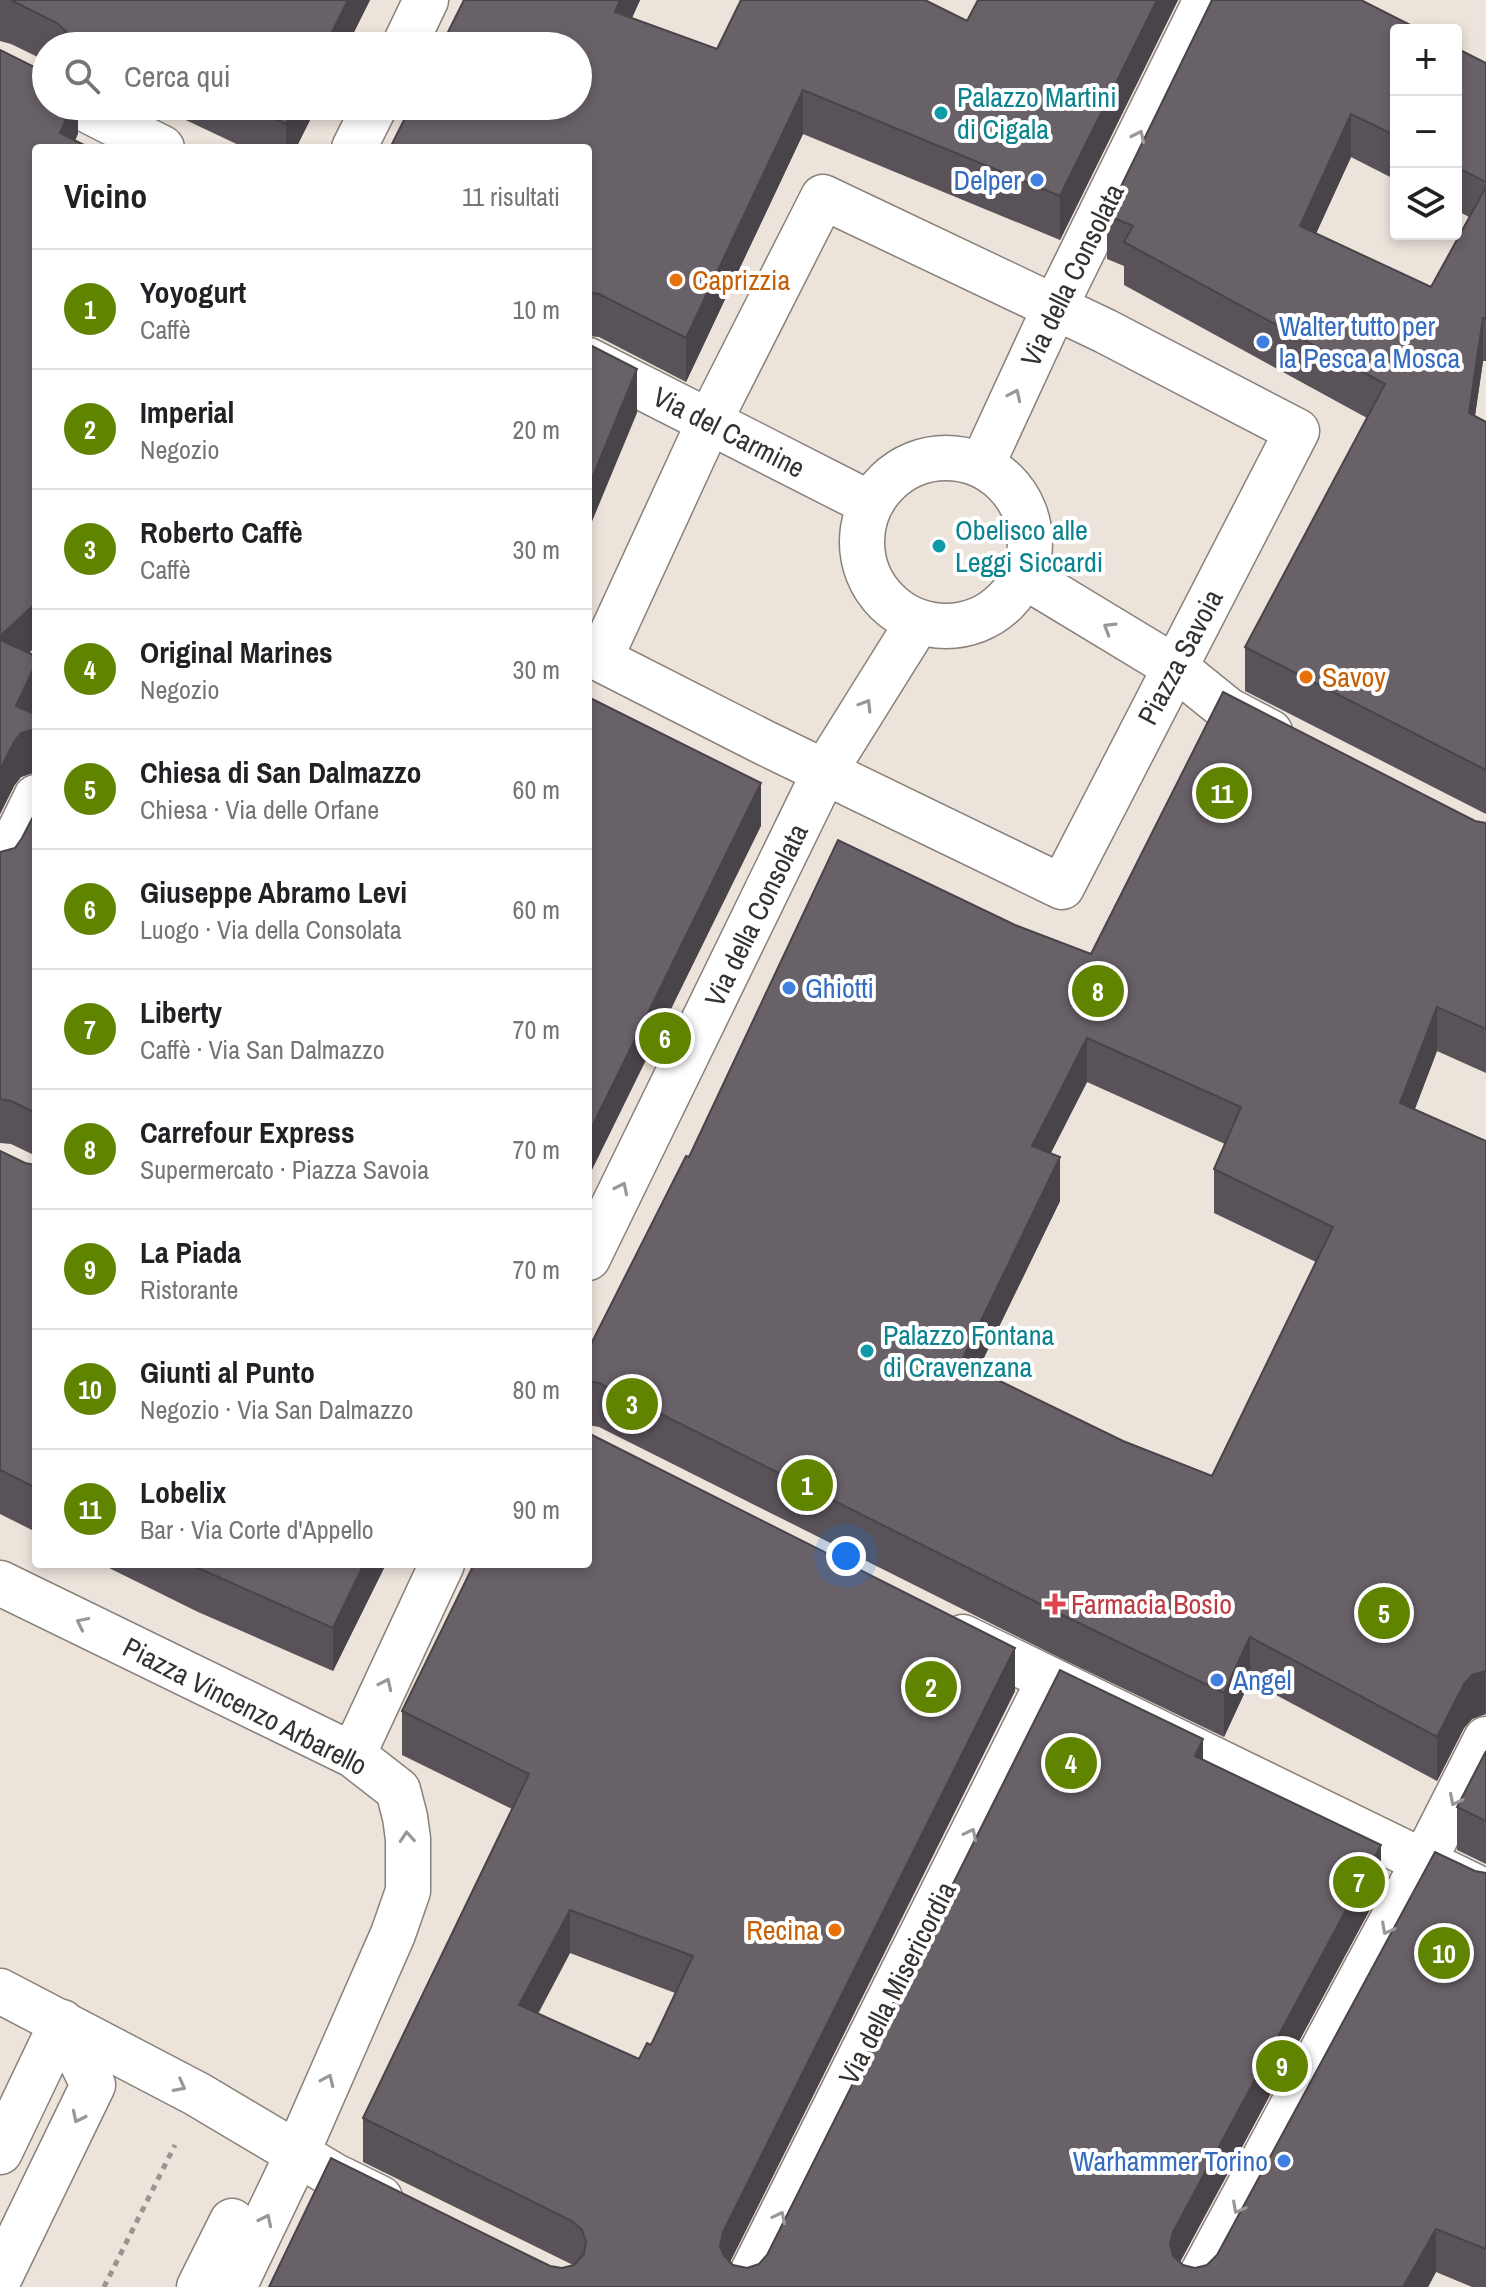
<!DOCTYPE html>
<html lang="it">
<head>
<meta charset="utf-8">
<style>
	:root { --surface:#fff; --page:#f6f6f6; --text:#202124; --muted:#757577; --line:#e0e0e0; --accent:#618400 }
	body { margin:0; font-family:"Archivo Narrow",sans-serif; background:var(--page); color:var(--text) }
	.controls { position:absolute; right:24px; top:24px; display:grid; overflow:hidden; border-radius:8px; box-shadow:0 4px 12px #0003 }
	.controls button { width:72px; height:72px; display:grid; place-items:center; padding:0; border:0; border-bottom:2px solid var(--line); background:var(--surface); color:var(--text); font:40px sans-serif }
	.you { position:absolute; left:846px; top:1556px; width:28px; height:28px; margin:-20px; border:6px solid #fff; border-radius:50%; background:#1a73e8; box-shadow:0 0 0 12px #1a73e833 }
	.badge { display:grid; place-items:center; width:52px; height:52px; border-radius:50%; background:var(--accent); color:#fff; font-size:26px; font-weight:700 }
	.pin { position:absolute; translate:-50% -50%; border:4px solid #fff; box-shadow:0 2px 8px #0006 }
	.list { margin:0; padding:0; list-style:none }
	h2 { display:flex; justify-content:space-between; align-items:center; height:104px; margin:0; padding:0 32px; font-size:34px }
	h2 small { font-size:26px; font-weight:400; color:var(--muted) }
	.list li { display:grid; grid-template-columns:52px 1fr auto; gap:24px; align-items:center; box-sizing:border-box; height:120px; padding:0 32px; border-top:2px solid var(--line) }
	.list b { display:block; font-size:30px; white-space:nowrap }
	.list p { margin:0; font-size:26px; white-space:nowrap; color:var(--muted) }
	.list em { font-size:26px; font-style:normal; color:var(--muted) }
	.icon { flex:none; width:44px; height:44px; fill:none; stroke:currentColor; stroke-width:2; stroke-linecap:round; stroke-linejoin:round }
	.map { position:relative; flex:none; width:1486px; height:2287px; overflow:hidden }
	.search { position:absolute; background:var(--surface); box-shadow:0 4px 12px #0003; left:32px; top:32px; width:560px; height:88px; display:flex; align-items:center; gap:20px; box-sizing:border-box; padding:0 28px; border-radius:44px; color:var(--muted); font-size:30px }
	.panel { position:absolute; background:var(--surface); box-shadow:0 4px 12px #0003; left:32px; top:144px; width:560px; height:1424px; border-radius:8px }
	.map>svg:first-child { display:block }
</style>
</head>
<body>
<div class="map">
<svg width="1486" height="2287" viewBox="0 0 1486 2287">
	<rect width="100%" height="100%" fill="#ece3db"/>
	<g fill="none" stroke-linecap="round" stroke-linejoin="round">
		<g stroke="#89817a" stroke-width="47">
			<path id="minor" d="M 404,46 L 426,0
				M 79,106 L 162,148
				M 354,148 L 375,106
				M 823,197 L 1105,331 L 1297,431 L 1062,887 L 763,742 L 600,659 L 709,422 Z
				M 588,360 L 871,504
				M862 542a84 84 0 1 1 168 0a84 84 0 1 1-168 0Z
				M 982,465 L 1055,307 L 1206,0
				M 1024,576 L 1176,668 L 1228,710 L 1270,732
				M 0,871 L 36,797
				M 588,1258 L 825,771 L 918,622
				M 0,1583 L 353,1755 L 398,1790 L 405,1817 L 408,1839 L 408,1891 L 393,1934 L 287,2176 L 234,2287
				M 963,1637 L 1486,1892
				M 353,1755 L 442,1564
				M 0,1991 L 197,2094 L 333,2175 L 380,2198
				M 0,2152 L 62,2022
				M 0,2277 L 93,2085 L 62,2022
				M 199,2287 L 232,2221
				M 745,2287 L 1049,1680
				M 1195,2287 L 1424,1861 L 1486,1739"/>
		</g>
		<path stroke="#9b948e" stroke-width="5" stroke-dasharray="6 6" stroke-linecap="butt" d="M 104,2287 L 175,2145"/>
		<use href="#minor" stroke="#fff" stroke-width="44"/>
	</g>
	<path fill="#595359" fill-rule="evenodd" d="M 0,0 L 370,0 L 347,46 L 46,46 L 46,61 L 11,44 L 0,41 Z
		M 464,0 L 640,0 L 632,18 L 717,49 L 967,21 L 978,0 L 1178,0 L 1060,240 L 803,134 L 686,382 L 599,337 L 588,336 L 588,148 Z
		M 1396,30 L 1396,180 L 1351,157 L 1316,233 L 1431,287 L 1469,217 L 1456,210 L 1456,48 L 1486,63 L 1486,361 L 1483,361 L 1475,416 L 1486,422 L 1486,814 L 1245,691 L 1245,647 L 1367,418 L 1124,285 L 1124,266 L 1107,259 L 1107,215 Z
		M 0,50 L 78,106 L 78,134 L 36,148 L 36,646 L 29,653 L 33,714 L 36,715 L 36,772 L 21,777 L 14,786 L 0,814 Z
		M 156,106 L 317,106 L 296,148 L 245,148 Z
		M 36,811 L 36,1156 L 11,1144 L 0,1143 L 0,852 L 15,848 L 22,838 Z
		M 1475,821 L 1486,823 L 1486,1073 L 1437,1051 L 1415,1109 L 1486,1141 L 1486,1714 L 1472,1719 L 1464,1728 L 1437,1781 L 1250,1681 L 1224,1737 L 1060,1658 L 599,1427 L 588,1425 L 588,1350 L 689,1157 L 1015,925 L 1091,954 ZM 1087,1082 L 1225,1144 L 1214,1169 L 1214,1213 L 1316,1262 L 1212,1476 L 1123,1441 L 978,1370 L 1060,1201 L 1051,1153 Z
		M 0,1151 L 25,1163 L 36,1165 L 36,1532 L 0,1514 Z
		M 101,1564 L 386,1564 L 333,1671 L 198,1612 Z
		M 1015,1691 L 730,2262 L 733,2265 L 747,2268 L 759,2264 L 1203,1760 L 1381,1889 L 1180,2262 L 1183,2265 L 1195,2268 L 1207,2265 L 1217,2255 L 1475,1871 L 1486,1873 L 1486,2287 L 1472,2287 L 1436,2272 L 1428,2287 L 269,2287 L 550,2266 L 562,2268 L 573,2265 L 363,2162 L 363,2118 L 512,1809 L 402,1755 L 402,1711 ZM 570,1953 L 675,1993 L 651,2045 L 639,2059 L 538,2014 Z
		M 1486,1751 L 1486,1864 L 1457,1850 L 1457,1807 Z"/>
	<path fill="#494449" d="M 348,0 L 370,0 L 347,46 L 325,46 Z
		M 620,0 L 640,0 L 615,55 L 615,12 Z
		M 1157,0 L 1178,0 L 1060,240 L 1060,196 Z
		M 78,38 L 78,46 L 70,46 L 70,40 Z
		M 803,90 L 803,134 L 686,382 L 686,338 Z
		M 72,106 L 78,106 L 78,134 L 72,148 L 60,133 Z
		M 295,106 L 317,106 L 296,148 L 286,148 L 286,124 Z
		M 1351,114 L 1351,157 L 1300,269 L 1300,226 Z
		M 1483,318 L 1483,361 L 1469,456 L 1469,413 Z
		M 637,369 L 637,413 L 588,531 L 588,488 Z
		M 36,603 L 36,646 L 0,680 L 0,636 Z
		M 36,663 L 36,707 L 24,732 L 35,728 L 35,772 L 21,777 L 14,786 L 0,814 L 0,770 L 16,706 Z
		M 761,783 L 761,826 L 588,1178 L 588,1135 Z
		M 1437,1007 L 1437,1051 L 1400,1147 L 1400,1103 Z
		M 1087,1038 L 1087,1082 L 1032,1189 L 1032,1146 Z
		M 1060,1157 L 1060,1201 L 961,1405 L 961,1362 Z
		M 364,1564 L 386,1564 L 333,1671 L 333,1628 Z
		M 1250,1637 L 1250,1681 L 1224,1737 L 1224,1693 Z
		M 1015,1648 L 1015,1691 L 723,2276 L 720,2246 L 723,2232 Z
		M 1485,1670 L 1485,1714 L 1472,1719 L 1464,1728 L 1437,1781 L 1437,1737 L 1464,1684 L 1472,1675 Z
		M 1203,1739 L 1203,1782 L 1195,1756 Z
		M 1381,1845 L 1381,1889 L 1173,2275 L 1170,2243 L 1173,2232 Z
		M 570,1910 L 570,1953 L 519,2049 L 519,2005 Z
		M 1436,2229 L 1436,2272 L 1428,2287 L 1403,2287 Z"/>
	<path fill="#686168" stroke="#494449" stroke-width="2" fill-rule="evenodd" d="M 11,0 L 348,0 L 325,46 L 121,46 L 101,36 L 98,44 L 78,38 L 70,40 L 66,31 L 57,23 Z
		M 464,0 L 620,0 L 615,12 L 717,49 L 741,0 L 925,0 L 967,21 L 978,0 L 1157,0 L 1060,196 L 803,90 L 686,338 L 599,294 L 588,292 L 588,148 L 390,148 L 411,106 L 578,106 L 578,46 L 441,46 Z
		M 1212,0 L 1361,0 L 1420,30 L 1396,30 L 1396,136 L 1351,114 L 1300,226 L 1431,287 L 1486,187 L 1486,318 L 1483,318 L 1469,413 L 1486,422 L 1486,770 L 1245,647 L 1385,384 L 1124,242 L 1133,226 L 1107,215 Z
		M 1456,48 L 1486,63 L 1486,182 L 1456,167 Z
		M 0,50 L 36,68 L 46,70 L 46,106 L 72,106 L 60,133 L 90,148 L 36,148 L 36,603 L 0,636 Z
		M 248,106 L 295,106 L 286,124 Z
		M 588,344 L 637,369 L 588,488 Z
		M 0,640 L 36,656 L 36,663 L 16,706 L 36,715 L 36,729 L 21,733 L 14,742 L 0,770 Z
		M 1223,692 L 1475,821 L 1486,823 L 1486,1029 L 1437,1007 L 1400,1103 L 1486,1141 L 1486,1671 L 1472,1675 L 1464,1684 L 1437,1737 L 1250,1637 L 1224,1693 L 1060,1614 L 599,1383 L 588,1381 L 588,1350 L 686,1156 L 689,1157 L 838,840 L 1015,925 L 1091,954 ZM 1087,1038 L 1241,1107 L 1214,1169 L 1333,1227 L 1212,1476 L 1123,1441 L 961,1362 L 1060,1157 L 1032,1146 Z
		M 588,697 L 761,783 L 588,1135 Z
		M 36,811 L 36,1113 L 11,1101 L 0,1099 L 0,852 L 15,848 L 22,838 Z
		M 0,1151 L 25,1163 L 36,1165 L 36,1488 L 0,1470 Z
		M 588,1433 L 1015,1648 L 723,2232 L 720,2246 L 724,2256 L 733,2265 L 747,2268 L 759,2264 L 767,2255 L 1060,1670 L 1203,1739 L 1195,1756 L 1381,1845 L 1173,2232 L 1170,2243 L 1173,2256 L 1183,2265 L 1195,2268 L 1207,2265 L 1217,2255 L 1435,1852 L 1475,1871 L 1486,1873 L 1486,2249 L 1436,2229 L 1403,2287 L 269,2287 L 331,2158 L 550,2266 L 562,2268 L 574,2265 L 584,2254 L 586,2242 L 582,2230 L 572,2221 L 363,2118 L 529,1774 L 402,1711 L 474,1564 L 588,1564 ZM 570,1910 L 693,1956 L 651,2045 L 647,2043 L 639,2059 L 519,2005 Z
		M 189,1564 L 364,1564 L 333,1628 Z
		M 1486,1751 L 1486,1821 L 1457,1807 Z"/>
	<defs><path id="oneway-chevron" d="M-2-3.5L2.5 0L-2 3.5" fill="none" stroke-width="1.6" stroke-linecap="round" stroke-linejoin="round" transform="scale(2)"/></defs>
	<g stroke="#9a9896">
		<use href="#oneway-chevron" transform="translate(1139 136) rotate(-64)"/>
		<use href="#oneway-chevron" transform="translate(1015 395) rotate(-65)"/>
		<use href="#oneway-chevron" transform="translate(1109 628) rotate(-149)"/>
		<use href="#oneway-chevron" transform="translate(866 705) rotate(-58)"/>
		<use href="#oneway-chevron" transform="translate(622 1188) rotate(-64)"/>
		<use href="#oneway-chevron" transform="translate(82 1623) rotate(-154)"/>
		<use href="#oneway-chevron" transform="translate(386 1684) rotate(-65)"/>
		<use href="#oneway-chevron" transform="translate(1455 1800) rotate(117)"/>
		<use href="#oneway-chevron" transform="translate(971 1834) rotate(-63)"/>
		<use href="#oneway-chevron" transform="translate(407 1837) rotate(-94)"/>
		<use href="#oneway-chevron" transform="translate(1387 1929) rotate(118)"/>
		<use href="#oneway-chevron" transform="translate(328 2080) rotate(-66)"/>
		<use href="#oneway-chevron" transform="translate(180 2086) rotate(28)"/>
		<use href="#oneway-chevron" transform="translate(78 2117) rotate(116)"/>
		<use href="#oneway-chevron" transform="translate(1238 2208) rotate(118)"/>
		<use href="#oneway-chevron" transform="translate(780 2217) rotate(-63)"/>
		<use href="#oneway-chevron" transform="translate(266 2220) rotate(-64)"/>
	</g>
	<g fill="#0f9aa8" stroke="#fff" stroke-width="3">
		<circle cx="941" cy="113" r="8"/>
		<circle cx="939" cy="546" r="8"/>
		<circle cx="867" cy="1351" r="8"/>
	</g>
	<g fill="#3f7fe0" stroke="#fff" stroke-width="3">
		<circle cx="1037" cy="180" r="8"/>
		<circle cx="1263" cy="342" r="8"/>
		<circle cx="789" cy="988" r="8"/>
		<circle cx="1217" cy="1680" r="8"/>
		<circle cx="1284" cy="2161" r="8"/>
	</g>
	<g fill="#e8710a" stroke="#fff" stroke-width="3">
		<circle cx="676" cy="280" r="8"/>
		<circle cx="1306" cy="677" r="8"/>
		<circle cx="835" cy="1930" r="8"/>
	</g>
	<path fill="#e0444e" stroke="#fff" stroke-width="3" d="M1051 1592h8v8h8v8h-8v8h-8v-8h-8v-8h8z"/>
	<g text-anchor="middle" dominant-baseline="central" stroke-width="8" stroke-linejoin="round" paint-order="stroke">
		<g font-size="28" fill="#0d838f" stroke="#fff" text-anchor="start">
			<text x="957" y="97">Palazzo Martini<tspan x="957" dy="32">di Cigala</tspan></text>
			<text x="955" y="530">Obelisco alle<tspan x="955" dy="32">Leggi Siccardi</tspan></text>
			<text x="883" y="1335">Palazzo Fontana<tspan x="883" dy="32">di Cravenzana</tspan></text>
		</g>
		<g font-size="28" fill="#366cbe" stroke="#fff" text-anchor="start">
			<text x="1021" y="180" text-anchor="end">Delper</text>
			<text x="1279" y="326">Walter tutto per<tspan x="1279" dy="32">la Pesca a Mosca</tspan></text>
			<text x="805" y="988">Ghiotti</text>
			<text x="1233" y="1680">Angel</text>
			<text x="1268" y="2161" text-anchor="end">Warhammer Torino</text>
		</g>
		<g font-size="28" fill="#35312e" stroke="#fff">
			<text transform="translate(1072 275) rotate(-64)">Via della Consolata</text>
			<text transform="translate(729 432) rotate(27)">Via del Carmine</text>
			<text transform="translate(1180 657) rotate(-62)">Piazza Savoia</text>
			<text transform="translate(756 915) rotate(-64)">Via della Consolata</text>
			<text transform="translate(245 1706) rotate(27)">Piazza Vincenzo Arbarello</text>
			<text transform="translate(897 1983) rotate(-63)">Via della Misericordia</text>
		</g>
		<g font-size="28" fill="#c56008" stroke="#fff" text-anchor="start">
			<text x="692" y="280">Caprizzia</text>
			<text x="1322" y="677">Savoy</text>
			<text x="819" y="1930" text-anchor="end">Recina</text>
		</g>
		<g font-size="28" fill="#be3a42" stroke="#fff" text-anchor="start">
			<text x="1071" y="1604">Farmacia Bosio</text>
		</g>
	</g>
</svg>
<div class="controls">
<button>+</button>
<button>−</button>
<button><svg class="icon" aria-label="layers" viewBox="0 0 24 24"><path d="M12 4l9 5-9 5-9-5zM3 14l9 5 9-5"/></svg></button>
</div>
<div class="you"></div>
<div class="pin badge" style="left:807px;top:1485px">1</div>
<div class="pin badge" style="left:931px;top:1687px">2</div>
<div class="pin badge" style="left:632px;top:1404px">3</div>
<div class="pin badge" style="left:1071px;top:1763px">4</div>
<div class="pin badge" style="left:1384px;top:1613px">5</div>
<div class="pin badge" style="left:665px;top:1038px">6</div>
<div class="pin badge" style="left:1359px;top:1882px">7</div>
<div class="pin badge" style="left:1098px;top:991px">8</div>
<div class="pin badge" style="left:1282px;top:2066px">9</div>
<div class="pin badge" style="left:1444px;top:1953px">10</div>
<div class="pin badge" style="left:1222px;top:793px">11</div>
<div class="search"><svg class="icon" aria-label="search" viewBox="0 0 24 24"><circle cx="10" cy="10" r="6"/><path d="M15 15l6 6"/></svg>Cerca qui</div>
<section class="panel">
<h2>Vicino<small>11 risultati</small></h2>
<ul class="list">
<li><span class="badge">1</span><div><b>Yoyogurt</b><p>Caffè</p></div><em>10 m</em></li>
<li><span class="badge">2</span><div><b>Imperial</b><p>Negozio</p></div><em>20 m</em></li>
<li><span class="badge">3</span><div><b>Roberto Caffè</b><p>Caffè</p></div><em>30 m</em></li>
<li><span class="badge">4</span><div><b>Original Marines</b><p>Negozio</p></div><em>30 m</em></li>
<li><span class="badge">5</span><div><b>Chiesa di San Dalmazzo</b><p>Chiesa · Via delle Orfane</p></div><em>60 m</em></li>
<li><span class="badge">6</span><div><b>Giuseppe Abramo Levi</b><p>Luogo · Via della Consolata</p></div><em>60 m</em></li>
<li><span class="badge">7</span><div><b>Liberty</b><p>Caffè · Via San Dalmazzo</p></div><em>70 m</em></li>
<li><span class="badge">8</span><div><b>Carrefour Express</b><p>Supermercato · Piazza Savoia</p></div><em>70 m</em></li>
<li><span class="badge">9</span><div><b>La Piada</b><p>Ristorante</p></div><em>70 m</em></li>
<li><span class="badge">10</span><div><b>Giunti al Punto</b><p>Negozio · Via San Dalmazzo</p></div><em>80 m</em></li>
<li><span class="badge">11</span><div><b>Lobelix</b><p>Bar · Via Corte d'Appello</p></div><em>90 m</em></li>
</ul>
</section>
</div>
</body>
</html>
